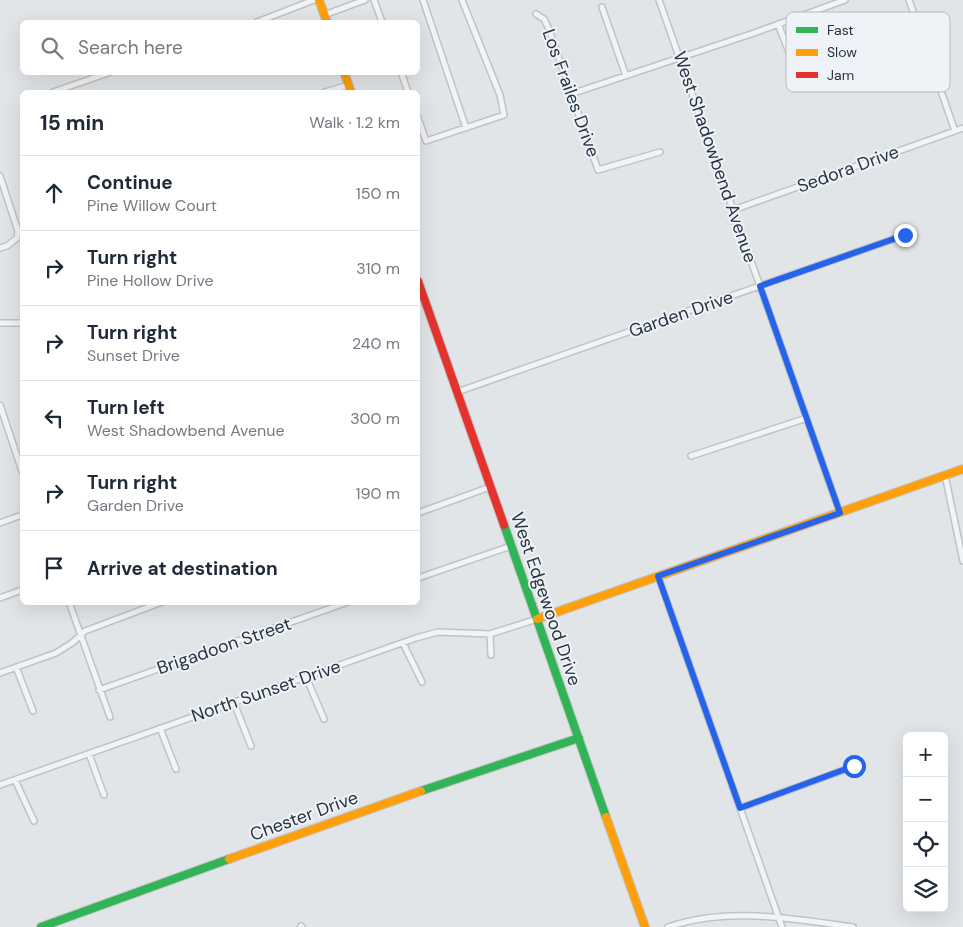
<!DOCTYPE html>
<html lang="en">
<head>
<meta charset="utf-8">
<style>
	:root { --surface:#fff; --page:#f6f6f7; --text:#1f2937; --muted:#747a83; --line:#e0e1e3 }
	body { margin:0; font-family:"DM Sans",sans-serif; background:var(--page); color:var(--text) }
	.controls { position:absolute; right:15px; bottom:15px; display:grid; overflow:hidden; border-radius:8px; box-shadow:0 5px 20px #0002 }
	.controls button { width:45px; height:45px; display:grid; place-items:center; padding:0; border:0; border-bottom:1px solid var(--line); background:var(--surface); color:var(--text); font:25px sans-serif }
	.stop { position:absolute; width:15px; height:15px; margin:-11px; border:4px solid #2563eb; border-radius:50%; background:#fff }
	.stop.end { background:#2563eb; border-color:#fff; box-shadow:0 1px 5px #0008 }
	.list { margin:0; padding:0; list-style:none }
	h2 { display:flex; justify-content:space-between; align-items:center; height:65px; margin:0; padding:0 20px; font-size:21px }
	h2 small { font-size:16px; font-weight:400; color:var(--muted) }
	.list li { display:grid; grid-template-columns:32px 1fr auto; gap:15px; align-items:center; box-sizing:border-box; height:75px; padding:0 20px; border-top:1px solid var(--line) }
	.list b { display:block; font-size:19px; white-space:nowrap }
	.list p { margin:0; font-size:16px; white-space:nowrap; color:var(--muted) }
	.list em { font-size:16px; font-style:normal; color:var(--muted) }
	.icon { flex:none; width:28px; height:28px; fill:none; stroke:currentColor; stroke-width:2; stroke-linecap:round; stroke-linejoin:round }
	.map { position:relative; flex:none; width:963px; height:927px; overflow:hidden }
	.search { position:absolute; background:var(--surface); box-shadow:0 5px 20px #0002; left:20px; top:20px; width:400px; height:55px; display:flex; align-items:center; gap:12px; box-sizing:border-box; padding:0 18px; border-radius:8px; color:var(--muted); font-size:19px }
	.panel { position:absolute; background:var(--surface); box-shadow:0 5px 20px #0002; left:20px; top:90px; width:400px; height:515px; border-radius:8px }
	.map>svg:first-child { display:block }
</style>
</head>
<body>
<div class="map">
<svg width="963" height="927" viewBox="0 0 963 927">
	<rect width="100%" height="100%" fill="#e2e5e8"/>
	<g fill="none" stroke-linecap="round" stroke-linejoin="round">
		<g stroke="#c0c3c6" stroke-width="8">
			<path id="street" d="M 374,0 L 382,22
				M 423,0 L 466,128
				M 659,0 L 840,513
				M 909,0 L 955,131
				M 602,7 L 626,76
				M 536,14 L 544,19 L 548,27 L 598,170 L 660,152
				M 324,15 L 365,0
				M 257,22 L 314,0
				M 778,24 L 802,85
				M 401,72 L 408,92
				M 53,92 L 111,72
				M 325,92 L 349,85
				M 571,94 L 754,33 L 845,0
				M 418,118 L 426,141 L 504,115 L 500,95 L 462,0
				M 0,176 L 18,231 L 17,238 L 7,246 L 0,248
				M 733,210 L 963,128
				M 0,323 L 22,323
				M 457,392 L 905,235
				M 0,405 L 22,471
				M 691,456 L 807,418
				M 945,475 L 963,561
				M 418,513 L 490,487
				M 0,523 L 22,515
				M 658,576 L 782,927
				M 418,578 L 511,546
				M 0,598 L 22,590
				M 69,602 L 110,717
				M 490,634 L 491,655
				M 403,643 L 422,682
				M 16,667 L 33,711
				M 0,673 L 56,653 L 72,643 L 85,631 L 162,602
				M 306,677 L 324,719
				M 99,690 L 348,602
				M 234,703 L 251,746
				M 160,728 L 176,769
				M 89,754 L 104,795
				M 15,780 L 34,821
				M 0,785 L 416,638 L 438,632 L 490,634 L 537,619
				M 740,808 L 860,764
				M 301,926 L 302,927
				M 668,927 C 728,906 791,919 853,927"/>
		</g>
		<g stroke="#c0c3c6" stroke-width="10">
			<path id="fast" d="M 504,525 L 606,817
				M 421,791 L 579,738
				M 41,927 L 229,859"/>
		</g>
		<g stroke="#c0c3c6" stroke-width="10">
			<path id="slow" d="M 319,0 L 327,22
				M 344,72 L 351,92
				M 537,619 L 963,469
				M 606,817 L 645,927
				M 229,859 L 421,791"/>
		</g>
		<g stroke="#c0c3c6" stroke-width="10">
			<path id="jam" d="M 418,281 L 504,525"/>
		</g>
		<use href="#street" stroke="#f2f3f4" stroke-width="5"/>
		<use href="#fast" stroke="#30b455" stroke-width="8"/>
		<use href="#slow" stroke="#ff9f0a" stroke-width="8"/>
		<use href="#jam" stroke="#e5322d" stroke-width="8"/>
	</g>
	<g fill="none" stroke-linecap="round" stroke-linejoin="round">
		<path stroke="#2563eb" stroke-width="6" d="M 854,766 L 740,808 L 658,576 L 840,513 L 760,286 L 905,235"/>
	</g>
	<g text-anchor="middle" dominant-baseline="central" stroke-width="4" stroke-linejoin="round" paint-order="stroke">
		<g font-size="18" fill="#273442" stroke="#eff3f7">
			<text transform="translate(571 93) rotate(70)">Los Frailes Drive</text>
			<text transform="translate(715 157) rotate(71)">West Shadowbend Avenue</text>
			<text transform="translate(848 169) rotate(-20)">Sedora Drive</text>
			<text transform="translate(681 314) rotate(-19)">Garden Drive</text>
			<text transform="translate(546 599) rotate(71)">West Edgewood Drive</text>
			<text transform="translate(224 646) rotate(-19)">Brigadoon Street</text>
			<text transform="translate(266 691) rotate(-19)">North Sunset Drive</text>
			<text transform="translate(304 816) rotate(-20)">Chester Drive</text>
		</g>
	</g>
	<rect x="786" y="12" width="164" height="80" rx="8" fill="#eff3f7" stroke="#b3bac1" stroke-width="1"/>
	<rect x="796" y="27" width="22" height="6" fill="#30b455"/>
	<rect x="796" y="49" width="22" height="7" fill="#ff9f0a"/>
	<rect x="796" y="72" width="22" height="6" fill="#e5322d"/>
	<g font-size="14" fill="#273442">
		<text x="827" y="35">Fast</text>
		<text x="827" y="57">Slow</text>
		<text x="827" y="80">Jam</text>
	</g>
</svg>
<div class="controls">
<button>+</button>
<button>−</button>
<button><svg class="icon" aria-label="locate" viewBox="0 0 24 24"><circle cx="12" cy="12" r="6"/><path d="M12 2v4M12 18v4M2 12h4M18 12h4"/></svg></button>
<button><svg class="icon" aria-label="layers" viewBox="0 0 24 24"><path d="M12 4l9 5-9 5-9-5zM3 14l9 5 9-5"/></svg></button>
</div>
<div class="stop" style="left:854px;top:766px"></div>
<div class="stop end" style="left:905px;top:235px"></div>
<div class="search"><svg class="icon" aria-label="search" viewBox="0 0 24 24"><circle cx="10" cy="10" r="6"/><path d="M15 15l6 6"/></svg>Search here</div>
<section class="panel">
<h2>15 min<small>Walk · 1.2 km</small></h2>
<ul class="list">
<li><svg class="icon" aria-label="ahead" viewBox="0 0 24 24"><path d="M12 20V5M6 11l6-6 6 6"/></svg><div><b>Continue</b><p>Pine Willow Court</p></div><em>150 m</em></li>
<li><svg class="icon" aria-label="right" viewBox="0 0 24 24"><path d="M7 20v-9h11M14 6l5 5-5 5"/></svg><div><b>Turn right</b><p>Pine Hollow Drive</p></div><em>310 m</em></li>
<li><svg class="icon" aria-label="right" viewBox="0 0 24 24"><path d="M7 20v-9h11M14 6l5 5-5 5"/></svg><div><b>Turn right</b><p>Sunset Drive</p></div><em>240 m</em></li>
<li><svg class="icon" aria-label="left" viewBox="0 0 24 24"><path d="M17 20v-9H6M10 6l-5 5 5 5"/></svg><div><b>Turn left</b><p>West Shadowbend Avenue</p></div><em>300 m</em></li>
<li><svg class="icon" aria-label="right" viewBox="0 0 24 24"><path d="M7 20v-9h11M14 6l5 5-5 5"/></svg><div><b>Turn right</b><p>Garden Drive</p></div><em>190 m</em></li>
<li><svg class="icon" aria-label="arrive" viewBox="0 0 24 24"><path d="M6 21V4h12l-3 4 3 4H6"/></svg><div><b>Arrive at destination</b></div></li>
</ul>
</section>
</div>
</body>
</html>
